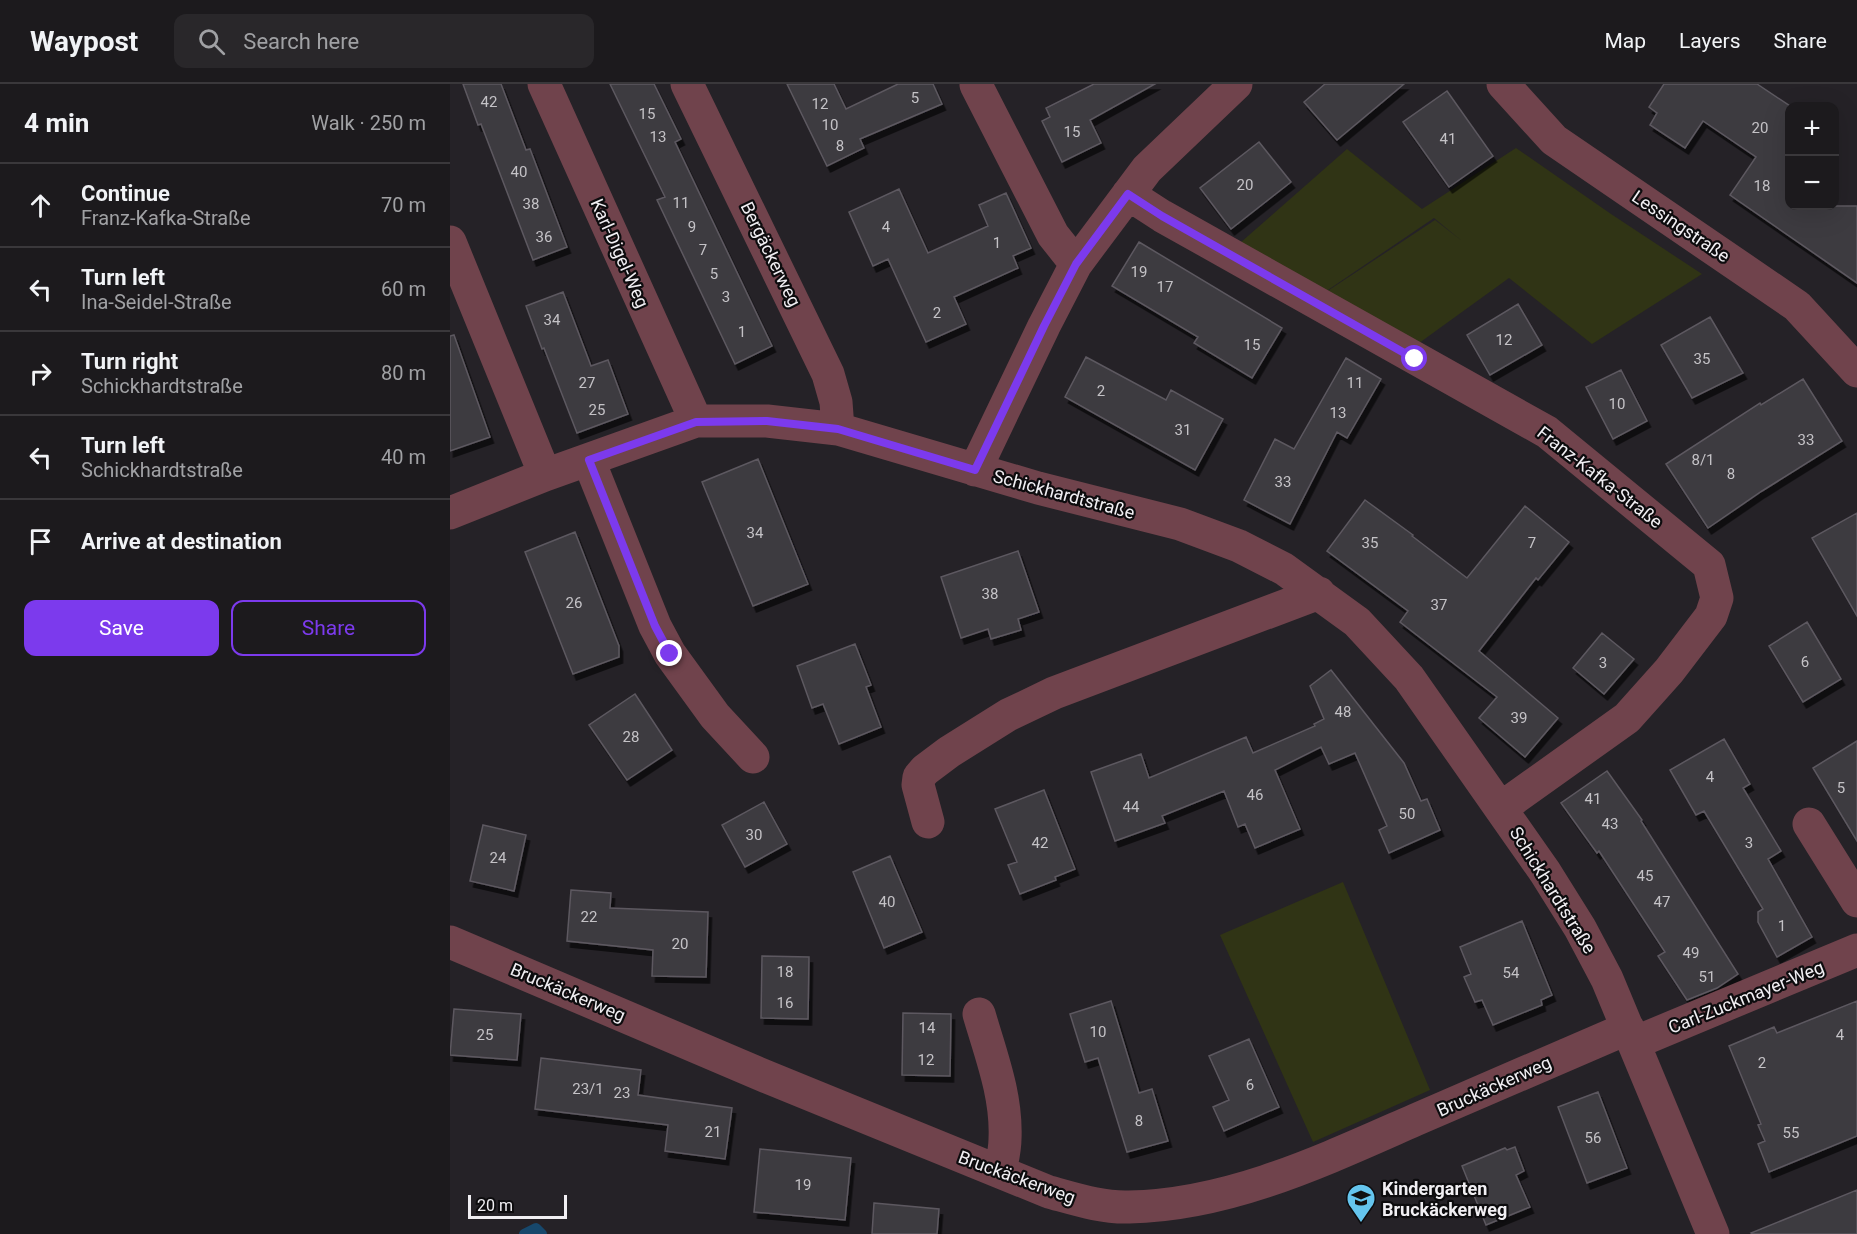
<!DOCTYPE html>
<html lang="en">
<head>
<meta charset="utf-8">
<style>
	:root { --surface:#1c1a1d; --page:#29272a; --text:#f1f3f6; --muted:#a0a1a4; --line:#3a383b; --accent:#7c3aed }
	body { margin:0; font-family:Roboto,sans-serif; background:var(--page); color:var(--text) }
	.controls { position:absolute; right:18px; top:18px; display:grid; overflow:hidden; border-radius:12px; box-shadow:0 6px 24px #0002 }
	.controls button { width:54px; height:54px; display:grid; place-items:center; padding:0; border:0; border-bottom:2px solid var(--line); background:var(--surface); color:var(--text); font:30px sans-serif }
	.scale { position:absolute; left:18px; bottom:15px; width:99px; box-sizing:border-box; padding-left:6px; border:3px solid #f1eff3; border-top:0; font-size:16px; line-height:21px; white-space:nowrap; color:#f1eff3; -webkit-text-stroke:4px #0d0c0e; paint-order:stroke }
	.stop { position:absolute; width:18px; height:18px; margin:-14px; border:4px solid #7c3aed; border-radius:50%; background:#fff }
	.stop.end { background:#7c3aed; border-color:#fff; box-shadow:0 2px 6px #0008 }
	.list { margin:0; padding:0; list-style:none }
	h2 { display:flex; justify-content:space-between; align-items:center; height:78px; margin:0; padding:0 24px; font-size:26px }
	h2 small { font-size:20px; font-weight:400; color:var(--muted) }
	.list li { display:grid; grid-template-columns:39px 1fr auto; gap:18px; align-items:center; box-sizing:border-box; height:84px; padding:0 24px; border-top:2px solid var(--line) }
	.list b { display:block; font-size:22px; white-space:nowrap }
	.list p { margin:0; font-size:20px; white-space:nowrap; color:var(--muted) }
	.list em { font-size:20px; font-style:normal; color:var(--muted) }
	.actions { display:flex; gap:12px; padding:18px 24px }
	.actions a { flex:1; padding:14px 0; border:2px solid var(--accent); border-radius:12px; text-align:center; font-size:21px; color:var(--accent) }
	.actions .main { background:var(--accent); color:#fff }
	.icon { flex:none; width:33px; height:33px; fill:none; stroke:currentColor; stroke-width:2; stroke-linecap:round; stroke-linejoin:round }
	.map { position:relative; flex:none; width:1407px; height:1150px; overflow:hidden }
	header { display:flex; align-items:center; gap:36px; box-sizing:border-box; height:84px; padding:0 30px; background:var(--surface); border-bottom:2px solid var(--line) }
	header strong { font-size:28px }
	nav { display:flex; gap:33px; margin-inline-start:auto; font-size:21px }
	.search { width:420px; height:54px; background:var(--page); display:flex; align-items:center; gap:15px; box-sizing:border-box; padding:0 21px; border-radius:12px; color:var(--muted); font-size:22px }
	main { display:flex }
	aside { flex:1; background:var(--surface) }
	.map>svg:first-child { display:block }
</style>
</head>
<body>
<header>
<strong>Waypost</strong>
<div class="search"><svg class="icon" aria-label="search" viewBox="0 0 24 24"><circle cx="10" cy="10" r="6"/><path d="M15 15l6 6"/></svg>Search here</div>
<nav><a>Map</a><a>Layers</a><a>Share</a></nav>
</header>
<main>
<aside>
<h2>4 min<small>Walk · 250 m</small></h2>
<ul class="list">
<li><svg class="icon" aria-label="ahead" viewBox="0 0 24 24"><path d="M12 20V5M6 11l6-6 6 6"/></svg><div><b>Continue</b><p>Franz-Kafka-Straße</p></div><em>70 m</em></li>
<li><svg class="icon" aria-label="left" viewBox="0 0 24 24"><path d="M17 20v-9H6M10 6l-5 5 5 5"/></svg><div><b>Turn left</b><p>Ina-Seidel-Straße</p></div><em>60 m</em></li>
<li><svg class="icon" aria-label="right" viewBox="0 0 24 24"><path d="M7 20v-9h11M14 6l5 5-5 5"/></svg><div><b>Turn right</b><p>Schickhardtstraße</p></div><em>80 m</em></li>
<li><svg class="icon" aria-label="left" viewBox="0 0 24 24"><path d="M17 20v-9H6M10 6l-5 5 5 5"/></svg><div><b>Turn left</b><p>Schickhardtstraße</p></div><em>40 m</em></li>
<li><svg class="icon" aria-label="arrive" viewBox="0 0 24 24"><path d="M6 21V4h12l-3 4 3 4H6"/></svg><div><b>Arrive at destination</b></div></li>
</ul>
<div class="actions"><a class="main">Save</a><a>Share</a></div>
</aside>
<div class="map">
<svg width="1407" height="1150" viewBox="0 0 1407 1150">
	<defs>
		<filter id="shadow"><feDropShadow dx="3.5" dy="6" stdDeviation="0" flood-color="#0009"/></filter>
	</defs>
	<rect width="100%" height="100%" fill="#252227"/>
	<path fill="#303415" d="M 1066,64 L 1161,130 L 1252,190 L 1142,260 L 1059,194 L 965,262 L 873,210 L 985,136 L 1012,157 L 984,134 L 872,210 L 790,159 L 897,65 L 972,125 Z
		M 893,798 L 980,1006 L 863,1058 L 770,851 Z"/>
	<g fill="none" stroke-linecap="round" stroke-linejoin="round">
		<path stroke="#17486c" stroke-width="10" d="M 74,1150 L 86,1144 L 92,1150"/>
	</g>
	<path fill="#3d3a40" stroke="#5d5960" stroke-width="1.5" filter="url(#shadow)" d="M 13,0 L 51,0 L 76,66 L 80,65 L 117,163 L 83,176 L 31,40 L 28,41 Z
		M 160,0 L 204,0 L 231,55 L 225,58 L 322,262 L 285,280 L 207,116 L 215,113 Z
		M 337,0 L 384,0 L 396,25 L 448,0 L 483,0 L 492,20 L 410,55 L 414,64 L 377,82 Z
		M 644,0 L 705,0 L 640,36 L 651,59 L 612,78 L 592,37 L 600,33 L 596,24 Z
		M 875,0 L 954,0 L 887,56 L 854,18 Z
		M 1214,0 L 1307,0 L 1340,22 L 1340,122 L 1407,122 L 1407,199 L 1280,111 L 1306,73 L 1253,37 L 1235,64 L 1200,41 L 1207,29 L 1199,23 Z
		M 997,7 L 1043,72 L 999,103 L 953,38 Z
		M 809,58 L 841,98 L 781,145 L 750,104 Z
		M 449,105 L 478,169 L 538,142 L 529,121 L 556,109 L 581,164 L 563,172 L 568,184 L 504,213 L 516,240 L 476,258 L 438,175 L 423,182 L 399,128 Z
		M 689,158 L 832,244 L 802,294 L 744,259 L 748,253 L 662,202 Z
		M 113,208 L 141,282 L 158,276 L 178,330 L 127,349 L 94,264 L 92,265 L 76,222 Z
		M 1068,220 L 1092,261 L 1040,291 L 1017,251 Z
		M 1260,233 L 1293,289 L 1242,314 L 1211,261 Z
		M 4,251 L 40,353 L 0,367 L 0,252 Z
		M 636,273 L 716,316 L 721,306 L 773,335 L 745,386 L 615,313 Z
		M 896,274 L 931,295 L 897,354 L 887,348 L 840,440 L 794,416 L 825,355 L 844,365 Z
		M 1171,286 L 1197,337 L 1163,355 L 1136,303 Z
		M 1353,295 L 1392,357 L 1312,407 L 1258,444 L 1216,380 L 1310,319 L 1311,321 Z
		M 308,375 L 358,500 L 303,522 L 252,398 Z
		M 915,416 L 963,451 L 962,452 L 1017,494 L 1075,422 L 1119,458 L 1088,496 L 1086,494 L 1029,567 L 1108,634 L 1075,673 L 1029,634 L 1047,613 L 950,538 L 958,527 L 877,467 Z
		M 1407,429 L 1407,532 L 1362,454 Z
		M 125,448 L 169,562 L 169,573 L 123,590 L 75,468 Z
		M 568,467 L 589,528 L 568,535 L 571,546 L 541,555 L 538,545 L 511,554 L 491,493 Z
		M 1357,538 L 1391,595 L 1353,618 L 1319,562 Z
		M 1152,549 L 1184,575 L 1154,610 L 1123,584 Z
		M 405,560 L 421,601 L 416,603 L 431,643 L 389,660 L 373,620 L 362,624 L 347,582 Z
		M 881,586 L 954,679 L 971,717 L 977,715 L 990,746 L 939,769 L 929,746 L 937,742 L 905,669 L 879,680 L 871,663 L 825,686 L 850,745 L 805,764 L 795,740 L 788,743 L 774,707 L 712,732 L 715,739 L 665,757 L 641,688 L 691,670 L 699,694 L 796,653 L 803,669 L 865,642 L 864,640 L 874,635 L 860,602 Z
		M 185,610 L 222,666 L 177,696 L 139,641 Z
		M 1274,655 L 1300,700 L 1293,704 L 1331,767 L 1318,775 L 1362,853 L 1327,873 L 1308,838 L 1308,828 L 1313,825 L 1254,727 L 1246,731 L 1220,686 Z
		M 1407,657 L 1407,757 L 1363,684 Z
		M 1157,687 L 1192,736 L 1191,737 L 1288,890 L 1267,904 L 1237,916 L 1208,872 L 1215,868 L 1149,767 L 1147,769 L 1111,719 Z
		M 594,706 L 625,785 L 605,793 L 606,796 L 570,810 L 558,781 L 567,778 L 545,725 Z
		M 314,718 L 337,760 L 295,783 L 272,741 Z
		M 33,741 L 76,751 L 64,807 L 20,797 Z
		M 440,772 L 472,848 L 434,864 L 403,788 Z
		M 121,806 L 161,809 L 160,824 L 258,828 L 256,893 L 202,892 L 203,866 L 117,857 Z
		M 1072,837 L 1102,911 L 1091,916 L 1092,921 L 1043,941 L 1032,916 L 1025,918 L 1014,893 L 1021,890 L 1010,863 Z
		M 312,872 L 359,873 L 358,935 L 311,934 Z
		M 661,917 L 689,1009 L 702,1005 L 718,1057 L 677,1068 L 648,974 L 635,978 L 620,930 Z
		M 1407,917 L 1407,1052 L 1319,1088 L 1308,1060 L 1315,1057 L 1308,1041 L 1311,1040 L 1279,962 L 1324,943 L 1327,949 Z
		M 4,925 L 71,930 L 67,976 L 0,971 Z
		M 453,929 L 501,930 L 500,992 L 452,991 Z
		M 799,955 L 829,1023 L 774,1047 L 763,1023 L 779,1016 L 759,972 Z
		M 91,974 L 191,986 L 188,1011 L 282,1024 L 275,1075 L 215,1067 L 218,1041 L 85,1025 Z
		M 1148,1008 L 1177,1084 L 1137,1099 L 1108,1023 Z
		M 1065,1063 L 1074,1087 L 1066,1091 L 1080,1123 L 1036,1141 L 1012,1082 L 1055,1064 L 1057,1066 Z
		M 310,1065 L 401,1074 L 395,1136 L 304,1128 Z
		M 1407,1106 L 1407,1150 L 1302,1150 L 1301,1149 Z
		M 424,1119 L 489,1125 L 487,1150 L 422,1150 Z"/>
	<g fill="none" stroke-linecap="round" stroke-linejoin="round">
		<path stroke="#70434c" stroke-width="33" d="M 94,0 L 246,337
			M 237,0 L 378,290 L 386,318 L 388,345
			M 1053,0 L 1104,56 L 1347,222 L 1407,287
			M 526,1 L 603,151 L 626,180
			M 678,110 L 712,132 L 1097,348 L 1259,481 L 1267,514 L 1261,532 L 1219,587 L 1177,634 L 1051,724
			M 0,158 L 95,391
			M 139,377 L 205,542 L 220,570 L 265,632 L 303,673
			M 525,386 L 594,242 L 626,180 L 697,85 L 786,0
			M 0,429 L 95,391 L 246,337 L 317,337 L 388,345 L 588,404 L 730,440 L 789,462 L 834,485 L 907,538 L 959,594 L 1095,788 L 1130,844 L 1157,895 L 1263,1150
			M 478,738 L 468,701 L 469,693 L 475,686 L 499,668 L 558,631 L 604,609 L 869,509
			M 1359,740 L 1407,817
			M 0,858 L 317,993 L 599,1108 C 625,1115 652,1124 679,1123 C 780,1121 874,1076 965,1036 C 1036,1005 1107,975 1178,944
			M 529,930 C 541,971 557,1012 555,1055 C 555,1066 552,1077 550,1088
			M 1184,959 L 1407,866"/>
	</g>
	<g fill="none" stroke-linecap="round" stroke-linejoin="round">
		<path stroke="#7c3aed" stroke-width="8" d="M 220,570 L 205,542 L 139,376 L 246,338 L 317,337 L 388,345 L 525,386 L 594,242 L 626,180 L 678,110 L 712,132 L 965,275"/>
	</g>
	<defs>
		<g id="school-pin" transform="scale(1.5)"><path d="M0 17L-7.5 6A9.5 9.5 0 1 1 7.5 6Z" fill="#65c5ee" stroke="#0d0c0e"/><path d="M0-5L7-2L0 1L-7-2ZM-4 1L0 2.5L4 1V4Q0 6-4 4Z" fill="#111"/></g>
	</defs>
	<g fill-rule="evenodd">
		<use href="#school-pin" x="911" y="1114"/>
	</g>
	<g text-anchor="middle" dominant-baseline="central" stroke-width="4.5" stroke-linejoin="round" paint-order="stroke">
		<g font-size="15" fill="#c4c2c6">
			<text x="465" y="14">5</text>
			<text x="39" y="18">42</text>
			<text x="370" y="20">12</text>
			<text x="197" y="30">15</text>
			<text x="380" y="41">10</text>
			<text x="1310" y="44">20</text>
			<text x="622" y="48">15</text>
			<text x="208" y="53">13</text>
			<text x="998" y="55">41</text>
			<text x="390" y="62">8</text>
			<text x="69" y="88">40</text>
			<text x="795" y="101">20</text>
			<text x="1312" y="102">18</text>
			<text x="231" y="119">11</text>
			<text x="81" y="120">38</text>
			<text x="242" y="143">9</text>
			<text x="436" y="143">4</text>
			<text x="94" y="153">36</text>
			<text x="547" y="159">1</text>
			<text x="253" y="166">7</text>
			<text x="689" y="188">19</text>
			<text x="264" y="190">5</text>
			<text x="715" y="203">17</text>
			<text x="276" y="213">3</text>
			<text x="487" y="229">2</text>
			<text x="102" y="236">34</text>
			<text x="292" y="248">1</text>
			<text x="1054" y="256">12</text>
			<text x="802" y="261">15</text>
			<text x="1252" y="275">35</text>
			<text x="137" y="299">27</text>
			<text x="905" y="299">11</text>
			<text x="651" y="307">2</text>
			<text x="1167" y="320">10</text>
			<text x="147" y="326">25</text>
			<text x="888" y="329">13</text>
			<text x="733" y="346">31</text>
			<text x="1356" y="356">33</text>
			<text x="1253" y="376">8/1</text>
			<text x="1281" y="390">8</text>
			<text x="833" y="398">33</text>
			<text x="305" y="449">34</text>
			<text x="920" y="459">35</text>
			<text x="1082" y="459">7</text>
			<text x="540" y="510">38</text>
			<text x="124" y="519">26</text>
			<text x="989" y="521">37</text>
			<text x="1355" y="578">6</text>
			<text x="1153" y="579">3</text>
			<text x="893" y="628">48</text>
			<text x="1069" y="634">39</text>
			<text x="181" y="653">28</text>
			<text x="1260" y="693">4</text>
			<text x="1391" y="704">5</text>
			<text x="805" y="711">46</text>
			<text x="1143" y="715">41</text>
			<text x="681" y="723">44</text>
			<text x="957" y="730">50</text>
			<text x="1160" y="740">43</text>
			<text x="304" y="751">30</text>
			<text x="590" y="759">42</text>
			<text x="1299" y="759">3</text>
			<text x="48" y="774">24</text>
			<text x="1195" y="792">45</text>
			<text x="437" y="818">40</text>
			<text x="1212" y="818">47</text>
			<text x="139" y="833">22</text>
			<text x="1332" y="842">1</text>
			<text x="230" y="860">20</text>
			<text x="1241" y="869">49</text>
			<text x="335" y="888">18</text>
			<text x="1061" y="889">54</text>
			<text x="1257" y="893">51</text>
			<text x="335" y="919">16</text>
			<text x="477" y="944">14</text>
			<text x="648" y="948">10</text>
			<text x="35" y="951">25</text>
			<text x="1390" y="951">4</text>
			<text x="476" y="976">12</text>
			<text x="1312" y="979">2</text>
			<text x="800" y="1001">6</text>
			<text x="138" y="1005">23/1</text>
			<text x="172" y="1009">23</text>
			<text x="689" y="1037">8</text>
			<text x="263" y="1048">21</text>
			<text x="1341" y="1049">55</text>
			<text x="1143" y="1054">56</text>
			<text x="353" y="1101">19</text>
		</g>
		<g font-size="18" fill="#f1eff3" stroke="#0d0c0e">
			<text transform="translate(1231 142) rotate(34)">Lessingstraße</text>
			<text transform="translate(170 169) rotate(66)">Karl-Digel-Weg</text>
			<text transform="translate(321 170) rotate(64)">Bergäckerweg</text>
			<text transform="translate(1150 393) rotate(38)">Franz-Kafka-Straße</text>
			<text transform="translate(614 410) rotate(15)">Schickhardtstraße</text>
			<text transform="translate(1103 806) rotate(58)">Schickhardtstraße</text>
			<text transform="translate(118 908) rotate(23)">Bruckäckerweg</text>
			<text transform="translate(1296 913) rotate(-22)">Carl-Zuckmayer-Weg</text>
			<text transform="translate(1044 1002) rotate(-24)">Bruckäckerweg</text>
			<text transform="translate(567 1093) rotate(20)">Bruckäckerweg</text>
		</g>
		<g font-size="18" font-weight="bold" fill="#f1eff3" stroke="#0d0c0e" text-anchor="start">
			<text x="932" y="1104">Kindergarten<tspan x="932" dy="21">Bruckäckerweg</tspan></text>
		</g>
	</g>
</svg>
<div class="controls">
<button>+</button>
<button>−</button>
</div>
<div class="scale">20 m</div>
<div class="stop" style="left:965px;top:275px"></div>
<div class="stop end" style="left:220px;top:570px"></div>
</div>
</main>
</body>
</html>
